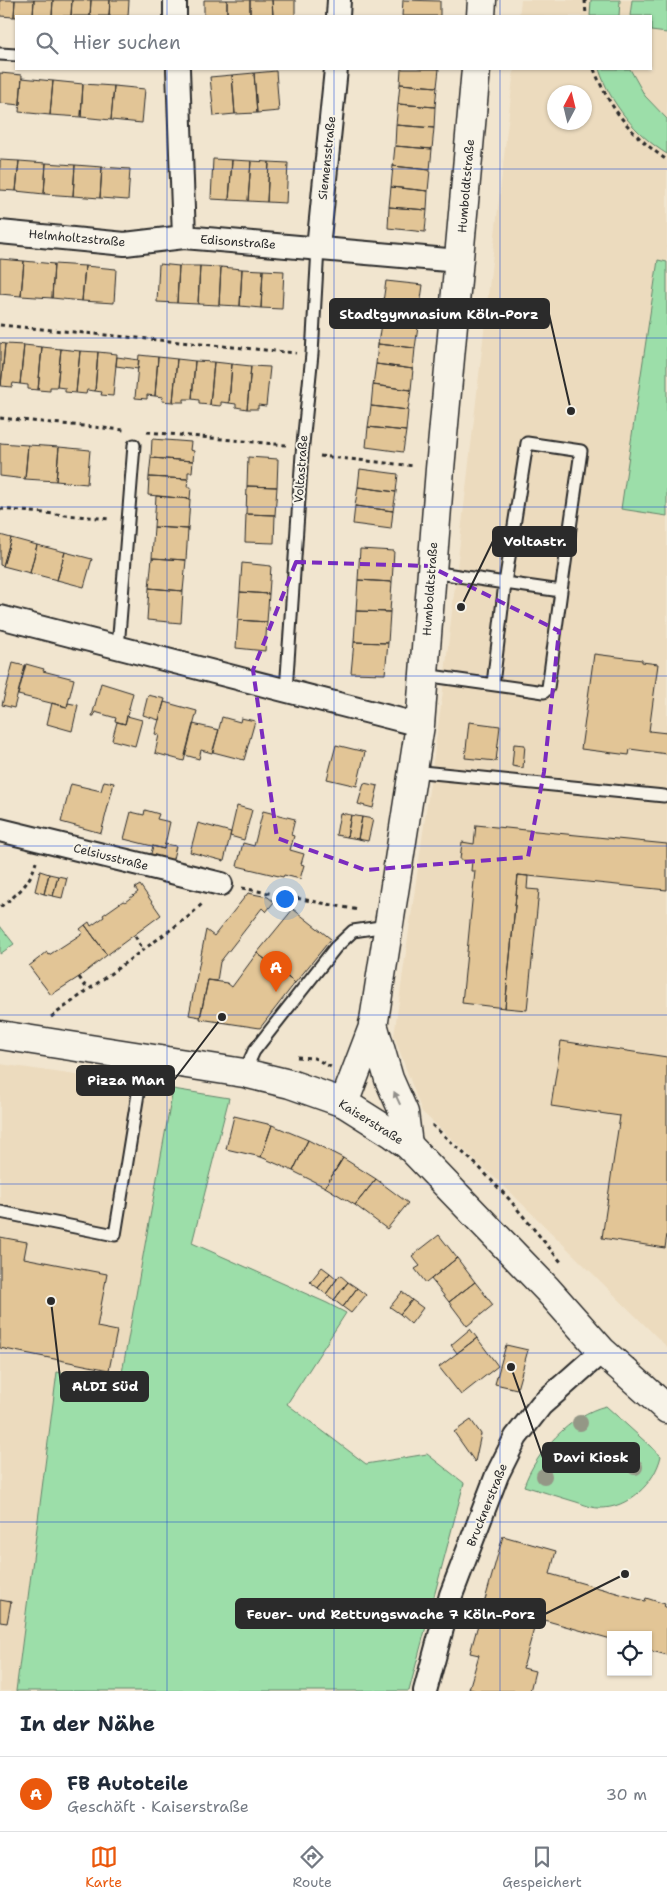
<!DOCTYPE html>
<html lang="de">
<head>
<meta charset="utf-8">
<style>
	:root { --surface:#fff; --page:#f2f2f3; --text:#1f2937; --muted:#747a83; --line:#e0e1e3; --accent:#ea580c }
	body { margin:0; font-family:"Shantell Sans",sans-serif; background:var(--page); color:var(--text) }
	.controls { position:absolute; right:15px; bottom:15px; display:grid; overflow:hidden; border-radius:0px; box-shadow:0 1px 4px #0004 }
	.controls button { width:45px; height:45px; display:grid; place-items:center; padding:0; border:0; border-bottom:1px solid var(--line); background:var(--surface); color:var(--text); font:25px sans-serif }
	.compass { position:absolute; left:547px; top:85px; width:45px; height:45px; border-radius:50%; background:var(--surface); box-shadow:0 1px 4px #0004; rotate:7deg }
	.you { position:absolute; left:284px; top:898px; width:18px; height:18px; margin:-12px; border:4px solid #fff; border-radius:50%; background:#1a73e8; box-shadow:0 0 0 8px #1a73e833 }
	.badge { display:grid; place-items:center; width:32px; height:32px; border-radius:50%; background:var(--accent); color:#fff; font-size:16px; font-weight:700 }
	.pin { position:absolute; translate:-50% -41px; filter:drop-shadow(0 1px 2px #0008) }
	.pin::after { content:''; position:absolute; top:26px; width:18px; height:15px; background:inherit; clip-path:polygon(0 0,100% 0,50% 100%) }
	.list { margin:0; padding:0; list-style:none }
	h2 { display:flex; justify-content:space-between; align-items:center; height:65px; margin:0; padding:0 20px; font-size:21px }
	h2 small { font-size:16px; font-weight:400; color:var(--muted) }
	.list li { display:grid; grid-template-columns:32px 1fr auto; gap:15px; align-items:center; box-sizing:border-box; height:75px; padding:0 20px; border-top:1px solid var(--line) }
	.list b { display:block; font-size:19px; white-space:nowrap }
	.list p { margin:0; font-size:16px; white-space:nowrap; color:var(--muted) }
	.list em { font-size:16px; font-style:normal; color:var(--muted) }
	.icon { flex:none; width:28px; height:28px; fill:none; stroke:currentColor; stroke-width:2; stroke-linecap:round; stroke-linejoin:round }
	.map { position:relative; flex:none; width:667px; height:1691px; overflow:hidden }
	.search { position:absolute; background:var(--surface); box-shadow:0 1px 4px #0004; left:15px; right:15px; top:15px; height:55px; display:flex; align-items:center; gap:12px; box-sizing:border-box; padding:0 18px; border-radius:0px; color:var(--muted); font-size:19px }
	.sheet { height:140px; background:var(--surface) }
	nav { display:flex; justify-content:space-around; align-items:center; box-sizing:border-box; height:70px; border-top:1px solid var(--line); background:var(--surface); font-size:14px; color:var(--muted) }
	nav a { display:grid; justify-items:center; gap:2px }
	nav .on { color:var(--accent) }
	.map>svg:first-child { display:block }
</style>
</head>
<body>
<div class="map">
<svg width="667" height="1691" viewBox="0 0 667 1691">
	<rect width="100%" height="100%" fill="#f1e5cf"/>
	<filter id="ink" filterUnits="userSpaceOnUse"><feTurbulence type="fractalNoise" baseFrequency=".02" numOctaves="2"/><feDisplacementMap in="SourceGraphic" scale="10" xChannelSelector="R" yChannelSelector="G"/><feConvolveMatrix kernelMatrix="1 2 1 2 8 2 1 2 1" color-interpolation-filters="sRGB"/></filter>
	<g filter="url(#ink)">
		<path fill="#ecdbbe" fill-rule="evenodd" d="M 521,0 L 667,0 L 667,1347 L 507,1189 L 422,1112 L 394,1036 L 442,699 L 514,69 L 651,69 L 651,16 L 519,16 ZM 554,92 L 584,92 L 584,122 L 554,122 Z
			M 0,1064 L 173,1089 L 120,1385 L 57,1373 L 16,1691 L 0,1691 Z"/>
		<path fill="#9cdea9" stroke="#64846a" d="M 591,0 L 620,0 L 619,16 L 590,16 Z
			M 632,0 L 667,0 L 667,33 L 651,31 L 651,16 L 630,16 Z
			M 599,69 L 630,69 L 645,96 L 667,119 L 667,154 C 636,135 610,103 599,69 Z
			M 658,260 L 667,262 L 667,516 L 621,509 Z
			M 0,926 L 14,944 L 0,954 Z
			M 173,1089 L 229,1098 L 192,1243 L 327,1303 L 346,1313 L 287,1404 L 366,1464 L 427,1454 L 464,1483 L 409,1691 L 16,1691 L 57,1372 L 120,1384 Z
			M 606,1406 L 661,1456 C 655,1483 628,1509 599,1508 C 590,1508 581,1503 573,1501 C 557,1496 540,1491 524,1486 C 535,1453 571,1414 606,1406 Z"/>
		<path fill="#e2c596" stroke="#2b2b2b" d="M 0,0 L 15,0 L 14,17 L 0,16 Z
			M 15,0 L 34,0 L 33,16 L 14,17 Z
			M 34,0 L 53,0 L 52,16 L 33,16 Z
			M 53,0 L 72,0 L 71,16 L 52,16 Z
			M 72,0 L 91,0 L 90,16 L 71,16 Z
			M 91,0 L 110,0 L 109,16 L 90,16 Z
			M 110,0 L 129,0 L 128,16 L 109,16 Z
			M 204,0 L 227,0 L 227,16 L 204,16 Z
			M 227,0 L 250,0 L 250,16 L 227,16 Z
			M 250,0 L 272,0 L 273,16 L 250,16 Z
			M 272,0 L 295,0 L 295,16 L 273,16 Z
			M 403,0 L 440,1 L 440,16 L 402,16 Z
			M 401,69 L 439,69 L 437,87 L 400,84 Z
			M 276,71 L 279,111 L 257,113 L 254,73 Z
			M 0,73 L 22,75 L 20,105 L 0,103 Z
			M 254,73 L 257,113 L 235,114 L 232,75 Z
			M 232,75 L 235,114 L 214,116 L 210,77 Z
			M 22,78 L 53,81 L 50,115 L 19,112 Z
			M 53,81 L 83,84 L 81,117 L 50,115 Z
			M 83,84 L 114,86 L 111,120 L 81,117 Z
			M 400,84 L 437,87 L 435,107 L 398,104 Z
			M 114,86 L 145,89 L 142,123 L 111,120 Z
			M 398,104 L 435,107 L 434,128 L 396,125 Z
			M 396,125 L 434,128 L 432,149 L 395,146 Z
			M 395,146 L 432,149 L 430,170 L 393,166 Z
			M 213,159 L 232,160 L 229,200 L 211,199 Z
			M 0,160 L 19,161 L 16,191 L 0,190 Z
			M 232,160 L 251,161 L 248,201 L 229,200 Z
			M 19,161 L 46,163 L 44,194 L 16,191 Z
			M 251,161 L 269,162 L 267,202 L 248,201 Z
			M 269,162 L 288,163 L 286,203 L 267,202 Z
			M 46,163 L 75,165 L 73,196 L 44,194 Z
			M 75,165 L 102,167 L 100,198 L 73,196 Z
			M 393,166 L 430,170 L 428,191 L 391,187 Z
			M 102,167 L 130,169 L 128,200 L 100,198 Z
			M 391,187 L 428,191 L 427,210 L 389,207 Z
			M 389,207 L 427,210 L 425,232 L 388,228 Z
			M 0,259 L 24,261 L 21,296 L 0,294 Z
			M 24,261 L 54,264 L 52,298 L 21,296 Z
			M 54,264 L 85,266 L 82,301 L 52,298 Z
			M 159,264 L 179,266 L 177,303 L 157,302 Z
			M 85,266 L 116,269 L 114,303 L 82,301 Z
			M 179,266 L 200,266 L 198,304 L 177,303 Z
			M 200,266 L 221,267 L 219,305 L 198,304 Z
			M 221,267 L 242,269 L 240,306 L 219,305 Z
			M 242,269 L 263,270 L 261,308 L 240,306 Z
			M 263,270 L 284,271 L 282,309 L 261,308 Z
			M 386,281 L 423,285 L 420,306 L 383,302 Z
			M 381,323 L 418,327 L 415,348 L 378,344 Z
			M 0,343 L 5,344 L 1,386 L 0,386 Z
			M 5,344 L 24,345 L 20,384 L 13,383 L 12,387 L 1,386 Z
			M 378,344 L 415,348 L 413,369 L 376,364 Z
			M 24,345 L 42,347 L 38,390 L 28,389 L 28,385 L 20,384 Z
			M 42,347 L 61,349 L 57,387 L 50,387 L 50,391 L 38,390 Z
			M 61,349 L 80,351 L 76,393 L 65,392 L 65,388 L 57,387 Z
			M 80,351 L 98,352 L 95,391 L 87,390 L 86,394 L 76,393 Z
			M 98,352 L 117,354 L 113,396 L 101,395 L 102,392 L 95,391 Z
			M 139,355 L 158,357 L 155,396 L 147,395 L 147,399 L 135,398 Z
			M 117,357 L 139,360 L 138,369 L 116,366 Z
			M 158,357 L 177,359 L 173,402 L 162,401 L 163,397 L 155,396 Z
			M 177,359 L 195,361 L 192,399 L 184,399 L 184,402 L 173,402 Z
			M 195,361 L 214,362 L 210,405 L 199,404 L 199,400 L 192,399 Z
			M 214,362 L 232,364 L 229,403 L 221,402 L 221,406 L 210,405 Z
			M 232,364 L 251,366 L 247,409 L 236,407 L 236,404 L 229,403 Z
			M 376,364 L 413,369 L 411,390 L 373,385 Z
			M 251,366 L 270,367 L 266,406 L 258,405 L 258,409 L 247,409 Z
			M 373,385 L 411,390 L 408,410 L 371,406 Z
			M 371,406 L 408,410 L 406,431 L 368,427 Z
			M 368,427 L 406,431 L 403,452 L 366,447 Z
			M 152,439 L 191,442 L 190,450 L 194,451 L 193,461 L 151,458 Z
			M 0,443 L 28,445 L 25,479 L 0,476 Z
			M 28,445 L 59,447 L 56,481 L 25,479 Z
			M 59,447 L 90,450 L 87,484 L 56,481 Z
			M 248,457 L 278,459 L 277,487 L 247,486 Z
			M 151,458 L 193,461 L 192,472 L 188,472 L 188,479 L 149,477 Z
			M 360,469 L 398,474 L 396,492 L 358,487 Z
			M 149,477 L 188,479 L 187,487 L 191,487 L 190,499 L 148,495 Z
			M 247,486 L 277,487 L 275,515 L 246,514 Z
			M 358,487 L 396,492 L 393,511 L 355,506 Z
			M 156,496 L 190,499 L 188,529 L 154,527 Z
			M 355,506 L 393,511 L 391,529 L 353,524 Z
			M 246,514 L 275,515 L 274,543 L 245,542 Z
			M 154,527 L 188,529 L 186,560 L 152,558 Z
			M 0,535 L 11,538 L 3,566 L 0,565 Z
			M 11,538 L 37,545 L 30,573 L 3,566 Z
			M 37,545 L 65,552 L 57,580 L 30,573 Z
			M 360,549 L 394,551 L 392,582 L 358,580 Z
			M 65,552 L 92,559 L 84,587 L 57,580 Z
			M 152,558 L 186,560 L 183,591 L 149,588 Z
			M 242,563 L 271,566 L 269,594 L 240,592 Z
			M 358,580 L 392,582 L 390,612 L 356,611 Z
			M 149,588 L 183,591 L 181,623 L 147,620 Z
			M 240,592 L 269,594 L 267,622 L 238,620 Z
			M 356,611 L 390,612 L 388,643 L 354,642 Z
			M 238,620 L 267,622 L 265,651 L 236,648 Z
			M 354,642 L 388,643 L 385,674 L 351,673 Z
			M 594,654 L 642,660 L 642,662 L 658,664 L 649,731 L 667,733 L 667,754 L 630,749 L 629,755 L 581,749 Z
			M 13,663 L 25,666 L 14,708 L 2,705 Z
			M 26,664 L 44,669 L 43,671 L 74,679 L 67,707 L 18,695 Z
			M 101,683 L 133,693 L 125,724 L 115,721 L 116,718 L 95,712 L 94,716 L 92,716 Z
			M 148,695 L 165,699 L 159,720 L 143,715 Z
			M 164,702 L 197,711 L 184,761 L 155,753 L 159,735 L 155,734 Z
			M 52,703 L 67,707 L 68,703 L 78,705 L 72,731 L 47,724 Z
			M 127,716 L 142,720 L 135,746 L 112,740 L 117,722 L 125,724 Z
			M 222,717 L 240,722 L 241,718 L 255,721 L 244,760 L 213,752 Z
			M 469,722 L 500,726 L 496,761 L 465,758 Z
			M 193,724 L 219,730 L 212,753 L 201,750 L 199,759 L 185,755 Z
			M 514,744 L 525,745 L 523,768 L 512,766 Z
			M 336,745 L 365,752 L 357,786 L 327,779 Z
			M 104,781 L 114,783 L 101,833 L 61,822 L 71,784 L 101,791 Z
			M 364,783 L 378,786 L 373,808 L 358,804 Z
			M 237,806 L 252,810 L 244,840 L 230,836 Z
			M 145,810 L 159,814 L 157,819 L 170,822 L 164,849 L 124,839 L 131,812 L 144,815 Z
			M 263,811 L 295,819 L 291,835 L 294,836 L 290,850 L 304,854 L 301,864 L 304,865 L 300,879 L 284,875 L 283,877 L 237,866 L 243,843 L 254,846 Z
			M 340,813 L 351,815 L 347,837 L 336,835 Z
			M 351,815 L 362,817 L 358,839 L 347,837 Z
			M 362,817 L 373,819 L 368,841 L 358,839 Z
			M 198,823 L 231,832 L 224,861 L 190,852 Z
			M 476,825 L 667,844 L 667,890 L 518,875 L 505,1008 L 462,1003 L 475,871 L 471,871 L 472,861 L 460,860 L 462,842 L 474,844 Z
			M 165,844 L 176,846 L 172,863 L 150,857 L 153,846 L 164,849 Z
			M 40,871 L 49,874 L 44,894 L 35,891 Z
			M 49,874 L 58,876 L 53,896 L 44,894 Z
			M 518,875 L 528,876 L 527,889 L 539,890 L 527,1010 L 505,1008 Z
			M 58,876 L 67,878 L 62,898 L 53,896 Z
			M 140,885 L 161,915 L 107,955 L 85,925 L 89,922 L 91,926 L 104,917 L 103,915 L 123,901 L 125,902 L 138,892 L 135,888 Z
			M 248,893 L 268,897 L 274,902 L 266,912 L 262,908 L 220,962 L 217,981 L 208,980 L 200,1017 L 189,1015 L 206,930 L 214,936 Z
			M 293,909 L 331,939 L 295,983 L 257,953 Z
			M 85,925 L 107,955 L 79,977 L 51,995 L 29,966 L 47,952 L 49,955 L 83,933 L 80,929 Z
			M 257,953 L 295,983 L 260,1028 L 200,1019 L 208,980 L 227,983 L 232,987 Z
			M 561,1041 L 667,1057 L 667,1235 L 665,1248 L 602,1238 L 620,1116 L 551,1106 Z
			M 234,1116 L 272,1125 L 261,1157 L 226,1149 Z
			M 272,1125 L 308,1140 L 293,1171 L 261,1157 Z
			M 308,1140 L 343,1158 L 325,1187 L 293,1171 Z
			M 343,1158 L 376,1179 L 355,1205 L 325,1187 Z
			M 376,1179 L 408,1203 L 387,1229 L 355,1205 Z
			M 439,1235 L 457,1258 L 426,1283 L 415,1269 L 420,1266 L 412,1256 Z
			M 0,1237 L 27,1242 L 24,1258 L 107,1274 L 97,1327 L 117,1331 L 109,1370 L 0,1348 Z
			M 457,1258 L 475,1282 L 449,1302 L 431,1279 Z
			M 322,1267 L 330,1273 L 318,1288 L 310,1282 Z
			M 330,1273 L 337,1279 L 326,1294 L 318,1288 Z
			M 340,1275 L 348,1282 L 334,1300 L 326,1294 Z
			M 348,1282 L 357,1288 L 343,1307 L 334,1300 Z
			M 475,1282 L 493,1305 L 467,1326 L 449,1302 Z
			M 357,1288 L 366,1295 L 351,1313 L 343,1307 Z
			M 402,1292 L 412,1300 L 400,1314 L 390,1307 Z
			M 412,1300 L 423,1308 L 411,1324 L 400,1314 Z
			M 470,1329 L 477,1338 L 457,1353 L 451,1345 Z
			M 477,1338 L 498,1366 L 461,1395 L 439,1367 Z
			M 506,1345 L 528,1350 L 517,1389 L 495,1384 Z
			M 471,1420 L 481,1434 L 475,1462 L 454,1432 Z
			M 503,1536 L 556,1551 L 550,1574 L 645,1601 L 646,1598 L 665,1604 L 664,1607 L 667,1607 L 667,1655 L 648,1650 L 648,1635 L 611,1635 L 611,1639 L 537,1618 L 523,1668 L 535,1671 L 530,1691 L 477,1691 L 469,1689 L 479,1655 L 470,1653 Z
			M 0,1600 L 11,1602 L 7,1623 L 0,1622 Z"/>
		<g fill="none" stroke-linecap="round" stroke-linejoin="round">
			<g stroke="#2b2b2b" stroke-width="15">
				<path id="service" d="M 0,54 L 16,55
					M 432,572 L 505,583 L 493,684
					M 118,648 L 134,445
					M 424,675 L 544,692 L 548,688 L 561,591 L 505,583 L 527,443 L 581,451 L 561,591
					M 286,691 L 302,454 L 312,354 L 318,248
					M 412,771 L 664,796
					M 244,1073 L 254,1051 L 335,948 L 353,931 L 387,926
					M 0,1212 L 115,1235 L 144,1057"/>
			</g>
			<g stroke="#2b2b2b" stroke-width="26">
				<path id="minor" d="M 175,0 L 175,16
					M 338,16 L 339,0
					M 178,69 L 184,237 L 459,261
					M 0,232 L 125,244 L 184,237
					M 318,248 L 336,69
					M 0,617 L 420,725
					M 0,830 L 221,884
					M 425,1691 L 451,1595 L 497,1475 L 516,1437 L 541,1405 L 602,1351"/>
			</g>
			<g stroke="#2b2b2b" stroke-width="31">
				<path id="tertiary" d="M 481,16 L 482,0
					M 373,1024 L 389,1079 L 404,1113 L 408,1145
					M 344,1103 L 373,1027 L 420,725 L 440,469 L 476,69"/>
			</g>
			<g stroke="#2b2b2b" stroke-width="31">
				<path id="secondary" d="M 0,1035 L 244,1073 L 290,1084 L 344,1103 L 393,1134 L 408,1145 L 547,1289 L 602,1351 L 667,1409"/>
			</g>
			<path stroke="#2b2b2b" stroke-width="3" stroke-dasharray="4 4" stroke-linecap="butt" d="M 585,0 L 586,16
				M 594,69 C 609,108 632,136 667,160
				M 0,325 L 296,353
				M 0,418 L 124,430
				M 147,432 L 286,445
				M 320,456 L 415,466
				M 0,509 L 110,519
				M 242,888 L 359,910
				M 0,907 C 18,894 30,884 36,862
				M 135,936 L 143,950
				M 79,977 L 88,990
				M 51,1017 L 188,917 L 202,904
				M 297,1057 L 314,1058 L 331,1067
				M 432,1125 L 478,1166 L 509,1199 L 561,1262"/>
			<use href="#service" stroke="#f7f3e8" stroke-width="11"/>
			<use href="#minor" stroke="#f7f3e8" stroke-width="22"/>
			<use href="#tertiary" stroke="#f7f3e8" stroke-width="28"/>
			<use href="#secondary" stroke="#f7f3e8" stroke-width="28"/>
		</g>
		<g fill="#949786">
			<circle cx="580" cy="1423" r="8"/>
			<circle cx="635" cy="1467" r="8"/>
			<circle cx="544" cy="1476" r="8"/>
		</g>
		<defs><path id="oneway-solid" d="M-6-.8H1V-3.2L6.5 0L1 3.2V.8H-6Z" transform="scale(1.25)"/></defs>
		<use fill="#918f8a" href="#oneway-solid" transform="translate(397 1098) rotate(-115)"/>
	</g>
	<path fill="none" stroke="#7b2cbf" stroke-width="4" stroke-dasharray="10 6" stroke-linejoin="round" d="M 296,562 L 429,566 L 559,631 L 544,772 L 528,857 L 365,870 L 277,838 L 253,670 Z"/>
	<path fill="none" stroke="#1d4ed8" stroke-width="1" stroke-opacity="0.55" d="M 167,0 L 167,16M 334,0 L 334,16M 500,0 L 500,16M 167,69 L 167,1691M 334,69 L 334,1691M 500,69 L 500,1691M 0,169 L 667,169M 0,338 L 667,338M 0,507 L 667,507M 0,676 L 667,676M 0,846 L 667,846M 0,1015 L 667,1015M 0,1184 L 667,1184M 0,1353 L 667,1353M 0,1522 L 667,1522"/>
	<g text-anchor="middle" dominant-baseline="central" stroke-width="4" stroke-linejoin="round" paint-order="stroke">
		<g font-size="12" fill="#2b2b2b" stroke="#f7f3e8">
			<text transform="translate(327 158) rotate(-84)">Siemensstraße</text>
			<text transform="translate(466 186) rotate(-85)">Humboldtstraße</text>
			<text transform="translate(77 238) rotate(5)">Helmholtzstraße</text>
			<text transform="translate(238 242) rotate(4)">Edisonstraße</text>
			<text transform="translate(301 469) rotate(-86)">Voltastraße</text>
			<text transform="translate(430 589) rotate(-86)">Humboldtstraße</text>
			<text transform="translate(111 857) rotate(14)">Celsiusstraße</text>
			<text transform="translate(371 1122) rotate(32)">Kaiserstraße</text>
			<text transform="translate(487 1505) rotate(-68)">Brucknerstraße</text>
		</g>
	</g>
	<path fill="none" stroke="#2b2b2b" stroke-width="2" d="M571 411L549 314M461 607L493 541M222 1017L174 1080M51 1301L61 1386M511 1367L543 1458M625 1574L545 1614"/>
	<g fill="#2b2b2b" stroke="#f7f3e8" stroke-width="2">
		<circle cx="571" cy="411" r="5"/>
		<circle cx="461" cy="607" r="5"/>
		<circle cx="222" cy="1017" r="5"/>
		<circle cx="51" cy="1301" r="5"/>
		<circle cx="511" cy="1367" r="5"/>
		<circle cx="625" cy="1574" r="5"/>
	</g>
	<g fill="#2b2b2b" stroke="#2b2b2b" stroke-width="2">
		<rect x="330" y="299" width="219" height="29" rx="5"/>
		<rect x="493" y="527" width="83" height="29" rx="5"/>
		<rect x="77" y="1066" width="97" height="29" rx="5"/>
		<rect x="61" y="1372" width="87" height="29" rx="5"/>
		<rect x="543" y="1443" width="96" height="29" rx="5"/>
		<rect x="236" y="1599" width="309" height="29" rx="5"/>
	</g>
	<g font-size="14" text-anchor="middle" font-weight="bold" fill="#fff">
		<text x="439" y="319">Stadtgymnasium Köln-Porz</text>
		<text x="535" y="546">Voltastr.</text>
		<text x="126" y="1085">Pizza Man</text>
		<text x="105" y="1391">ALDI Süd</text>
		<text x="591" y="1462">Davi Kiosk</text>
		<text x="391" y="1619">Feuer- und Rettungswache 7 Köln-Porz</text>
	</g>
</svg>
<div class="controls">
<button><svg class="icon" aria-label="locate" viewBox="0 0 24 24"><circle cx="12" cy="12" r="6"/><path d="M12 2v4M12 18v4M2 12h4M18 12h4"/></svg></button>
</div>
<svg class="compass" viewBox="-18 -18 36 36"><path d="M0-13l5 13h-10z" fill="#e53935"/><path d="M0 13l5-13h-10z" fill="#747a83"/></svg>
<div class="you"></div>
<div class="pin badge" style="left:276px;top:992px">A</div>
<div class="search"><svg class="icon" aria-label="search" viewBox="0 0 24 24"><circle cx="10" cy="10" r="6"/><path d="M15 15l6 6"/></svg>Hier suchen</div>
</div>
<section class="sheet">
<h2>In der Nähe<small></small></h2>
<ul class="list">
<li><span class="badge">A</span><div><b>FB Autoteile</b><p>Geschäft · Kaiserstraße</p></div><em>30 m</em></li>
</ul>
</section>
<nav>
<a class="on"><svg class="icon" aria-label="map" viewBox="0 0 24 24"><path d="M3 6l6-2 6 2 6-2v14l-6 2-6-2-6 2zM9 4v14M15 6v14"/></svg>Karte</a>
<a><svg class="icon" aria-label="directions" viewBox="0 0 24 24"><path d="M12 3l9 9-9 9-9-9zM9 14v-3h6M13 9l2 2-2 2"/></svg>Route</a>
<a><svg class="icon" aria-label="saved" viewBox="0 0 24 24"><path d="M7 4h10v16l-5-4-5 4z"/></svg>Gespeichert</a>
</nav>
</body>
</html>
